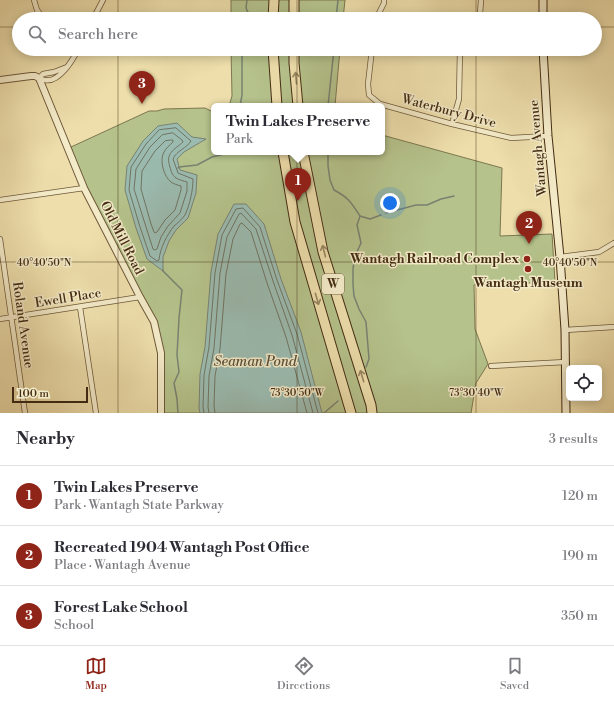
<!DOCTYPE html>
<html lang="en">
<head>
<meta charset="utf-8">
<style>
	:root { --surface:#fff; --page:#f2f2f3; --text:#2b2b33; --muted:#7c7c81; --line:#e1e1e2; --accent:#8f2418 }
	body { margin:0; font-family:"Libre Bodoni",serif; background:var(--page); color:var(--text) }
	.controls { position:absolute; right:12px; bottom:12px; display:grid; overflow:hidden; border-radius:6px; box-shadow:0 2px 10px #0003 }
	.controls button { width:36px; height:36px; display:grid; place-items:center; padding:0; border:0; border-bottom:1px solid var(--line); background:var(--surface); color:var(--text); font:20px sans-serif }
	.scale { position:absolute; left:12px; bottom:10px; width:76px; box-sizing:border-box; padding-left:4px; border:2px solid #442c14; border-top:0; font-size:11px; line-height:14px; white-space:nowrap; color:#442c14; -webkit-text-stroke:3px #f3eac8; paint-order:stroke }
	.you { position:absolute; left:390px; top:203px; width:14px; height:14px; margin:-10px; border:3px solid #fff; border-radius:50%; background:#1a73e8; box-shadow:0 0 0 6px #1a73e833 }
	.badge { display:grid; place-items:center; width:26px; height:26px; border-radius:50%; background:var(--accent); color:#fff; font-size:13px; font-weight:700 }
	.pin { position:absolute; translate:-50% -33px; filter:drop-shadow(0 1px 2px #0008) }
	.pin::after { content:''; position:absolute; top:21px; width:14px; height:12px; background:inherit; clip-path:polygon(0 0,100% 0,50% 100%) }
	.popup { position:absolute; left:211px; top:103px; width:174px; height:52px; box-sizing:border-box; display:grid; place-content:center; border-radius:6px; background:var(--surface); filter:drop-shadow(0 1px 3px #0005); font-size:13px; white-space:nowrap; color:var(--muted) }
	.popup b { font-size:15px; color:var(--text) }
	.popup::after { content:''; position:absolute; left:50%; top:100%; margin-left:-8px; border:8px solid transparent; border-top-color:var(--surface) }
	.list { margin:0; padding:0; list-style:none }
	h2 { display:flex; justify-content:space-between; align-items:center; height:52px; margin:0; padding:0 16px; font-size:17px }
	h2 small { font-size:13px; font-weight:400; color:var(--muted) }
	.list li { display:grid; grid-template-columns:26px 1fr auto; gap:12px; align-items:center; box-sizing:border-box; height:60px; padding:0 16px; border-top:1px solid var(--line) }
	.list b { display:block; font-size:15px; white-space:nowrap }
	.list p { margin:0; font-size:13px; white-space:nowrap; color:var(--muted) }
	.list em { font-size:13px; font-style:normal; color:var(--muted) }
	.icon { flex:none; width:22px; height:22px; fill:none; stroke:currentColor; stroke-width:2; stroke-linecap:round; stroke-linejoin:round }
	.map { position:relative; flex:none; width:614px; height:413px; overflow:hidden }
	.search { position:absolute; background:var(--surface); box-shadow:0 2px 10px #0003; left:12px; right:12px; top:12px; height:44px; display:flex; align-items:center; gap:10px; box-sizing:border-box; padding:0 14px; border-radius:22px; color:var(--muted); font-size:15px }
	.sheet { height:232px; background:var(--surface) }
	nav { display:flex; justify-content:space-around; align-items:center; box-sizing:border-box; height:56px; border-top:1px solid var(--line); background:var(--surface); font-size:11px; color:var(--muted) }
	nav a { display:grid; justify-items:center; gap:2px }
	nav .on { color:var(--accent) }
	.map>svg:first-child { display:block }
</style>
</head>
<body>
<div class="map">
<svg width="614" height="413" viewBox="0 0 614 413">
	<rect width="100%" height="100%" fill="#eddeab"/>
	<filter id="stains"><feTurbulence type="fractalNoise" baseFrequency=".005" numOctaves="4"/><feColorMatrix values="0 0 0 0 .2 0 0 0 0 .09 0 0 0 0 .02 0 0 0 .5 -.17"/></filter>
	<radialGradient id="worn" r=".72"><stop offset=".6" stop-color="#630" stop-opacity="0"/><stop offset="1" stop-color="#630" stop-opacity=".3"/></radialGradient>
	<path fill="#b5c28b" stroke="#7c7750" d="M 231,0 L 345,0 L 343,19 L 231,19 Z
		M 231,49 L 340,49 L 335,106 L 229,106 L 232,96 Z
		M 205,108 L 211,111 L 214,111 L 214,152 L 382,152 L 382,135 L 502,168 L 500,236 L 552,234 L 555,282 L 474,285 L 475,329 L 488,364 L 476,383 L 471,413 L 163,413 L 158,329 L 78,169 L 71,147 L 149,111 L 157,111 L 164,109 Z"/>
	<path fill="#9bbbb0" stroke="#788272" d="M 177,123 L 192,137 L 206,139 L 184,152 L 177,159 L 180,170 L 197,175 L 196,193 L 188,218 L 176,230 L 169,241 L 163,257 L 163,271 L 147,259 L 136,228 L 125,190 L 127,166 L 143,141 L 158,126 Z
		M 234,204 L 246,204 L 264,224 L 281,279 L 301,332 L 322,413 L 200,413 L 199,408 L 200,374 L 205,347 L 211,272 L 218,234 Z"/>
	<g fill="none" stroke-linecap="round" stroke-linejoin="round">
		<path stroke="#707462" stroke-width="1" d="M 176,128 L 191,141 C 187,148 176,151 173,159 L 178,173 L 193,179 C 193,190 190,204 185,215 C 182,219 178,223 174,226 C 167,235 160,248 159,260 L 157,261 L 150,256 L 140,227 L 129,190 L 131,167 L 146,144 L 159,130 Z
			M 173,133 L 182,140 L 183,142 C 174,150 165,153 170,167 C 171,171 172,175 176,178 C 179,180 184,181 187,182 L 187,191 L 180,213 L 168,226 L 161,237 L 157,249 L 155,250 L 153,249 L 134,189 L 136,169 L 150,147 L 162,135 Z
			M 171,140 L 173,140 L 173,142 C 170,145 166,148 164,152 C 159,160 164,177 171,182 C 174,184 177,185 181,186 L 181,190 L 175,210 L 165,220 L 157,232 L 155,233 L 154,232 L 151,224 L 141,189 L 142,171 L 155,151 L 165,141 Z
			M 204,413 L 203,407 L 204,375 L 209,347 L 215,273 L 222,235 L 236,209 L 243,208 L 260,227 L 277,280 L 297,334 L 318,413
			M 209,413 L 208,407 L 209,376 L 214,348 L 220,273 L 227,237 L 239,214 L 241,213 L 256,229 L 273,281 L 292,335 L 313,413
			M 215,413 L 214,406 L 215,376 L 220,349 L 226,274 L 233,239 L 240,224 L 242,223 L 251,232 L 267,283 L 286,337 L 307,413"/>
		<path stroke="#788272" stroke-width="1.5" d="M 247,0 L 246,8 L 250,17 L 249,19
			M 336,19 L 338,0
			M 240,106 L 242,95 L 242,49
			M 328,106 L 334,49
			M 328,152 L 328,166 L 330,180 L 334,190 C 349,198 351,202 360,216 L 357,225 L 361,243 L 356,254 L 353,268 L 353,284 L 354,296 L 359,309 L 366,322 L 369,359 L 366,367
			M 178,168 L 179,167 L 197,165 L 212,157 L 224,154 L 226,152
			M 386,213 L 416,205 L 427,205 L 441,199 L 454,196
			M 360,216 L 370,219 L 381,215
			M 163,270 L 163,271 L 182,290 L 179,318 L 177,355 L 179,372 L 174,383 L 177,399 L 178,413
			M 324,413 L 338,401"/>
		<g stroke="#6e583a" stroke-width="6">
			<path id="minor" d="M 34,0 L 37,10 L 44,19
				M 93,19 L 103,0
				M 376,19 L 384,3 L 384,0
				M 478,19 L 480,14 L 481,0
				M 372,49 L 368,84 L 369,95 L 380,104 L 452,124 L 511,138 L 548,136
				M 436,49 L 440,51 L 460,52
				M 67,67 L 54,72 L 43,74 L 39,78 C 41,79 43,80 45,80 C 59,83 73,60 78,49
				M 452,124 L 459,99 L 460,49
				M 0,200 L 84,188
				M 0,239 L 25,413
				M 560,257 L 599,252 L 614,243
				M 80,307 L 96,413
				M 0,319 L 140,297
				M 565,330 L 614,327
				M 491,366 L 566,362"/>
		</g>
		<g stroke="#6e583a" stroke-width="8">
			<path id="tertiary" d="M 0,80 L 31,76 L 35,76 L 39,78 L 84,188 L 140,297 L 154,322 L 161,353 L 161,413"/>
		</g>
		<g stroke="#442c14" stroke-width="9">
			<path id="secondary" d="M 543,19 L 543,0
				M 543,49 L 548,136 L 560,257 L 565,330 L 566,413"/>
		</g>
		<g stroke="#442c14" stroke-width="11">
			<path id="motorway" d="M 294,0 L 294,19
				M 273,19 L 274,0
				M 273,49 L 277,106
				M 294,49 L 294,63 L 298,106
				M 283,152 L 295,222 L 351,413
				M 303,152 L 323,252 L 371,405 L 372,413"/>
		</g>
		<use href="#minor" stroke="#f3eac8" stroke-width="4.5"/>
		<use href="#tertiary" stroke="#f3eac8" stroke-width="6"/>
		<use href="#secondary" stroke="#f3eac8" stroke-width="7"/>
		<use href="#motorway" stroke="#eddeab" stroke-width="9"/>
	</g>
	<defs><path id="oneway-shaft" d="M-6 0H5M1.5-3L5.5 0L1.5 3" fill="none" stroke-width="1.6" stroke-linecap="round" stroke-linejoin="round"/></defs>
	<g stroke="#988560">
		<use href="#oneway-shaft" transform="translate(296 78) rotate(-95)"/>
		<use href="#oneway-shaft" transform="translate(324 251) rotate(-104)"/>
		<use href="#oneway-shaft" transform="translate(317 299) rotate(74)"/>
		<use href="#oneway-shaft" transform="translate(362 376) rotate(-107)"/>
	</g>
	<path fill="none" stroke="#442c14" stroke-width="1" stroke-opacity="0.45" d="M 118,0 L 118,19M 297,0 L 297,19M 476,0 L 476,19M 0,27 L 19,27M 595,27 L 614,27M 118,49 L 118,413M 297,49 L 297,413M 476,49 L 476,413M 0,262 L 614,262"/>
	<g fill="#8f2418" stroke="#f3eac8" stroke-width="1.5">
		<circle cx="527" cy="259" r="4"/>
		<circle cx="528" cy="269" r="4"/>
	</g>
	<g text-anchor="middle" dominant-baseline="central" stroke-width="3" stroke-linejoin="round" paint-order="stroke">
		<rect fill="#f3eac8" stroke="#78654a" stroke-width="1" x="322" y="274" width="22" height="20" rx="3"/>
		<g font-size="12" font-weight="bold" fill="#442c14">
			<text x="333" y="284">W</text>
		</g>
		<g font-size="13" fill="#442c14" stroke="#f3eac8">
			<text transform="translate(449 111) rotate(15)">Waterbury Drive</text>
			<text transform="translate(538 148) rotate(-95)">Wantagh Avenue</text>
			<text transform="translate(122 238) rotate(63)">Old Mill Road</text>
			<text transform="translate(68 298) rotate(-9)">Ewell Place</text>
			<text transform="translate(23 325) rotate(82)">Roland Avenue</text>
		</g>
		<g font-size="13" font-weight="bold" fill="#442c14" stroke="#f3eac8" text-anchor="end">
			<text x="519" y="259">Wantagh Railroad Complex</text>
			<text x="528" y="283" text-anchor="middle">Wantagh Museum</text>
		</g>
		<g font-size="14" font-style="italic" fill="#5a503b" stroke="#f3eac8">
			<text x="255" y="362">Seaman Pond</text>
		</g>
	</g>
	<g font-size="10" text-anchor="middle" fill="#442c14" stroke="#f3eac8" stroke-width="3" stroke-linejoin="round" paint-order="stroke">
		<text x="44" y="266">40°40'50"N</text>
		<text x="570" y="266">40°40'50"N</text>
		<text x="297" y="396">73°30'50"W</text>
		<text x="476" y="396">73°30'40"W</text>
	</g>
	<rect width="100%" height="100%" filter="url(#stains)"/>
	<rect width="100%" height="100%" fill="url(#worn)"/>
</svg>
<div class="controls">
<button><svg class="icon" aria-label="locate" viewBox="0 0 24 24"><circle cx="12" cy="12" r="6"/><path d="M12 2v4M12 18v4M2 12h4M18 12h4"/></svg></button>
</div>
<div class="scale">100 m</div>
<div class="you"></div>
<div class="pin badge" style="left:298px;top:201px">1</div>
<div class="popup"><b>Twin Lakes Preserve</b>Park</div>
<div class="pin badge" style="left:529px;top:244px">2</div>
<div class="pin badge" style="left:142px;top:104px">3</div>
<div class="search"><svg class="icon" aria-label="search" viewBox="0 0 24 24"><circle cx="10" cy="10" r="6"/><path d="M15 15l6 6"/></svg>Search here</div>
</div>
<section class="sheet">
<h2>Nearby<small>3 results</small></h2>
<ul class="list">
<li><span class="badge">1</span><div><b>Twin Lakes Preserve</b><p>Park · Wantagh State Parkway</p></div><em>120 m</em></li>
<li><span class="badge">2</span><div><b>Recreated 1904 Wantagh Post Office</b><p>Place · Wantagh Avenue</p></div><em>190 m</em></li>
<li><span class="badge">3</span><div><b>Forest Lake School</b><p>School</p></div><em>350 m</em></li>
</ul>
</section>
<nav>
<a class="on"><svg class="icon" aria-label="map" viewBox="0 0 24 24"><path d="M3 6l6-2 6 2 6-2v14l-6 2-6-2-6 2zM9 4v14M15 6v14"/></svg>Map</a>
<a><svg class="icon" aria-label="directions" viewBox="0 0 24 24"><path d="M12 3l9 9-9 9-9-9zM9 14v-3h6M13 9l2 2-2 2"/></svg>Directions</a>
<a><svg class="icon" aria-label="saved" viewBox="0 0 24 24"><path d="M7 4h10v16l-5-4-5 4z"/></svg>Saved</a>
</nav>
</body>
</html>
